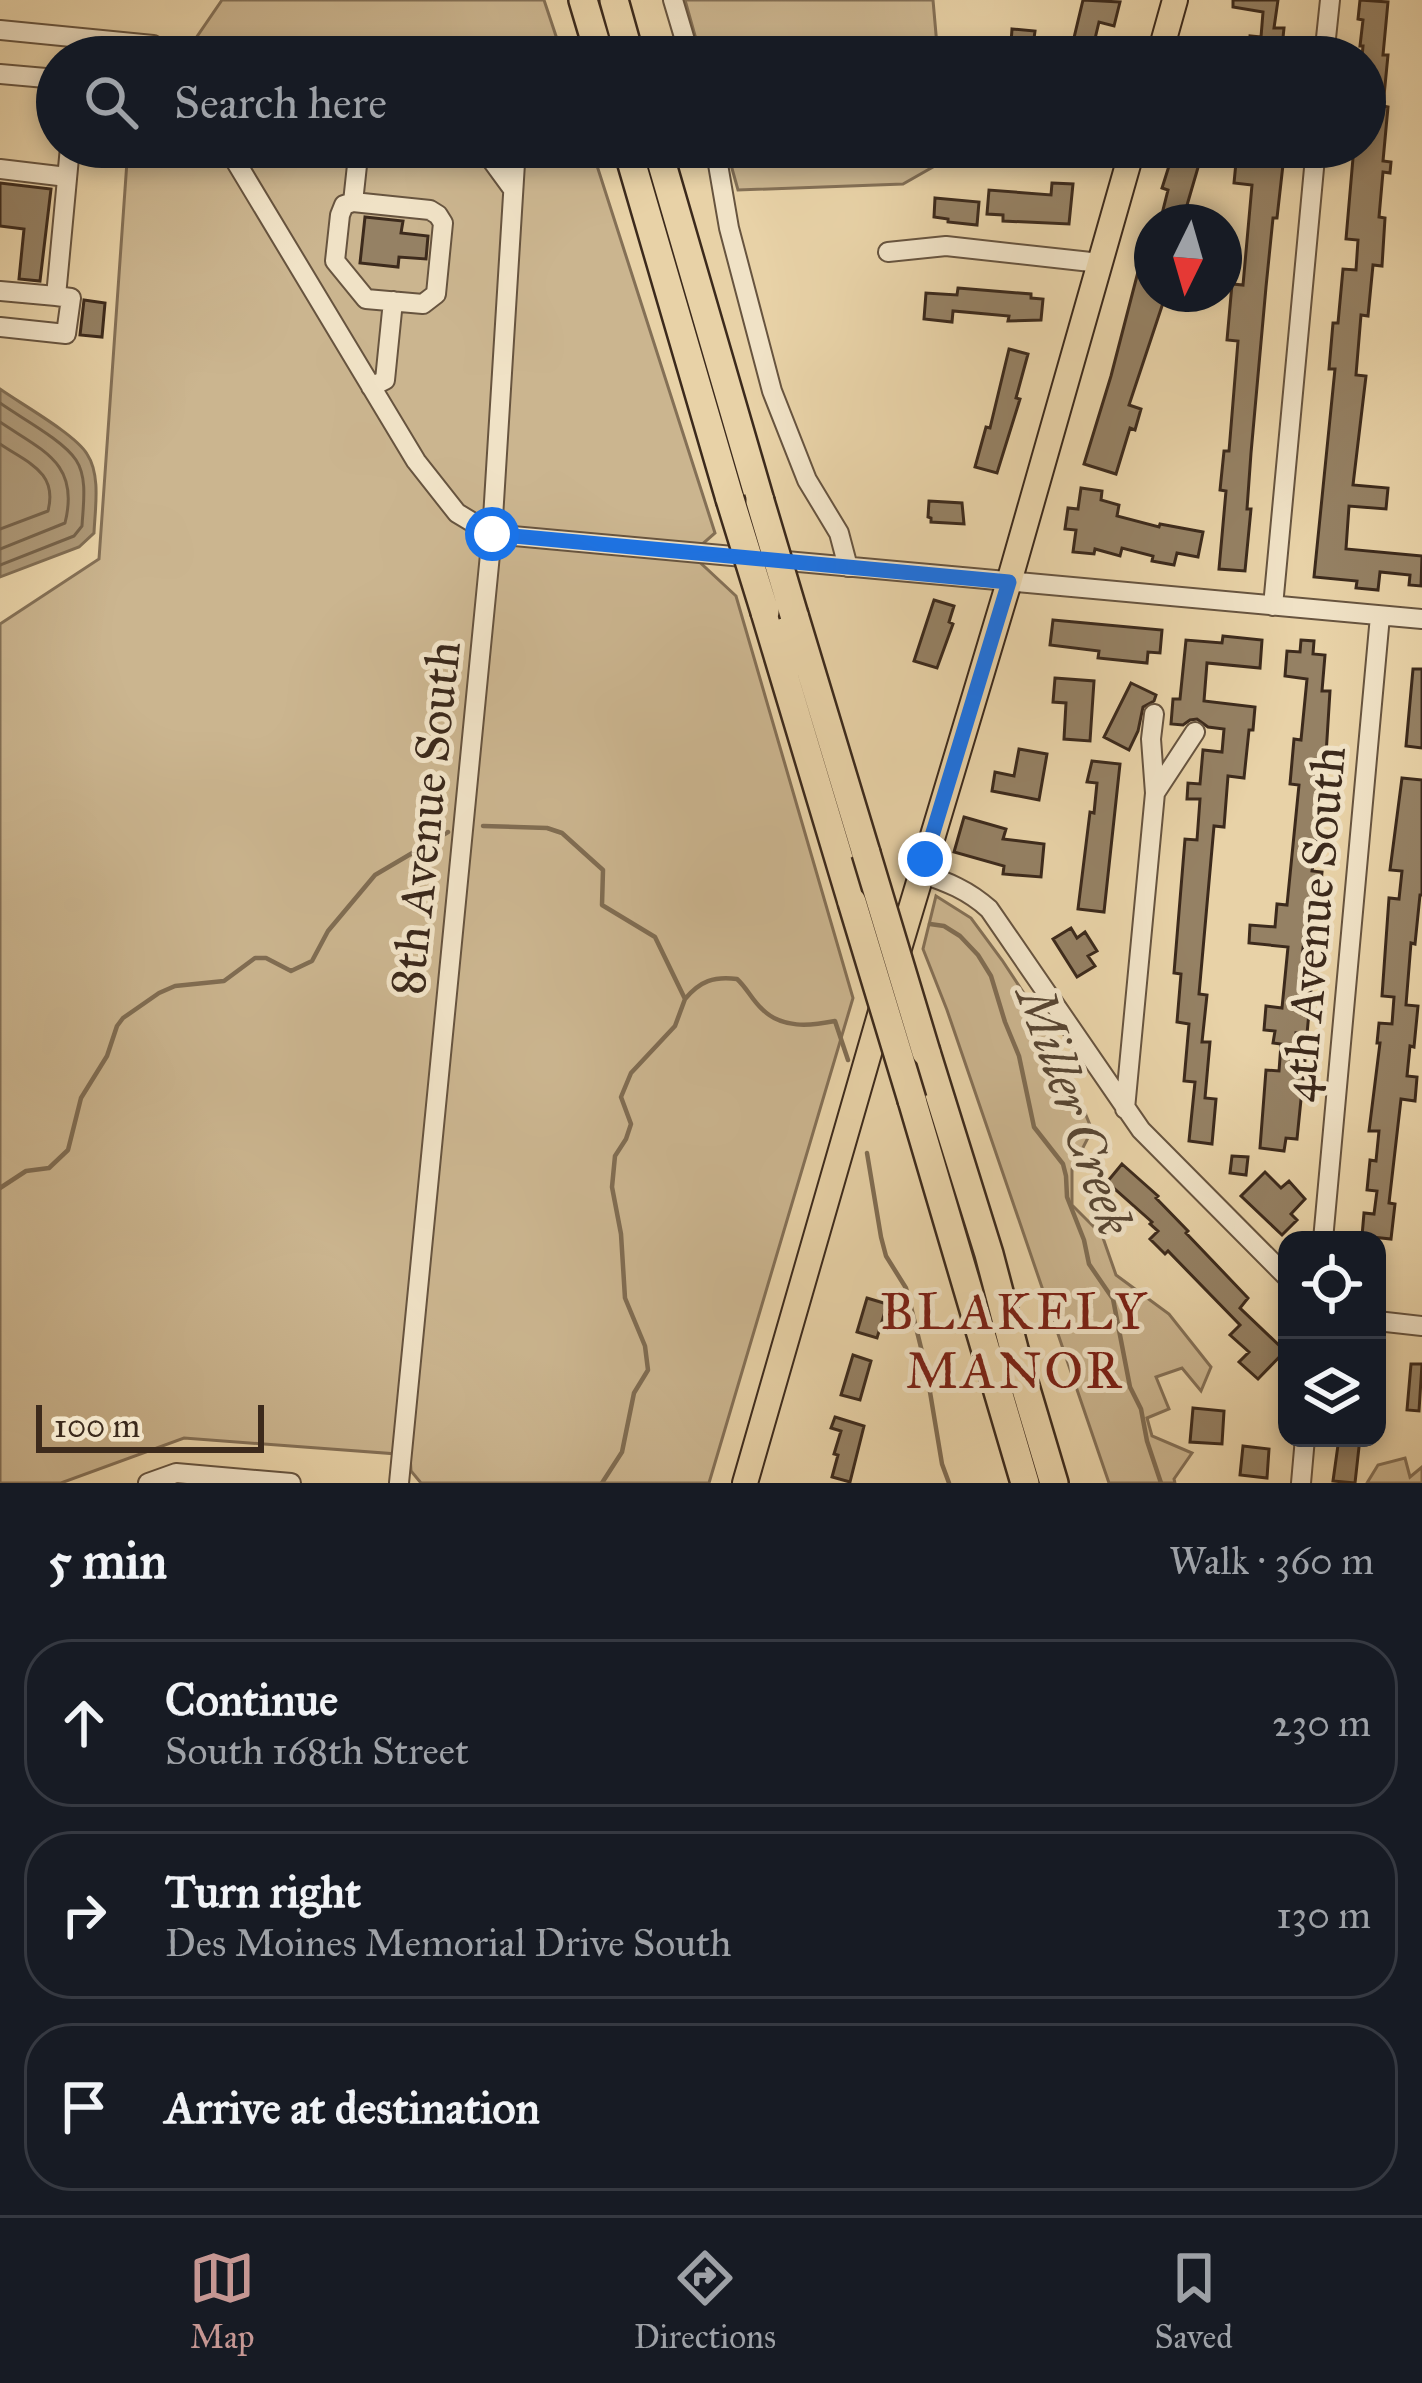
<!DOCTYPE html>
<html lang="en">
<head>
<meta charset="utf-8">
<style>
	:root { --surface:#171b24; --page:#20242c; --text:#f1f3f6; --muted:#9ea1a6; --line:#363941; --accent:#c59692 }
	body { margin:0; font-family:"IM FELL Great Primer",serif; background:var(--page); color:var(--text) }
	.controls { position:absolute; right:36px; bottom:36px; display:grid; overflow:hidden; border-radius:24px; box-shadow:0 6px 18px #0003 }
	.controls button { width:108px; height:108px; display:grid; place-items:center; padding:0; border:0; border-bottom:3px solid var(--line); background:var(--surface); color:var(--text); font:60px sans-serif }
	.compass { position:absolute; left:1134px; top:204px; width:108px; height:108px; border-radius:50%; background:var(--surface); box-shadow:0 6px 18px #0003; rotate:185deg }
	.scale { position:absolute; left:36px; bottom:30px; width:228px; box-sizing:border-box; padding-left:12px; border:6px solid #3c2a1c; border-top:0; font-size:33px; line-height:42px; white-space:nowrap; color:#3c2a1c; -webkit-text-stroke:9px #f0e2c6; paint-order:stroke }
	.stop { position:absolute; width:36px; height:36px; margin:-27px; border:9px solid #1a73e8; border-radius:50%; background:#fff }
	.stop.end { background:#1a73e8; border-color:#fff; box-shadow:0 3px 12px #0008 }
	.list { margin:0; padding:0; list-style:none }
	h2 { display:flex; justify-content:space-between; align-items:center; height:156px; margin:0; padding:0 48px; font-size:51px }
	h2 small { font-size:39px; font-weight:400; color:var(--muted) }
	.list li { display:grid; grid-template-columns:78px 1fr auto; gap:36px; align-items:center; box-sizing:border-box; height:168px; margin:0 24px 24px; padding:0 24px; border:3px solid var(--line); border-radius:48px }
	.list b { display:block; font-size:45px; white-space:nowrap }
	.list p { margin:0; font-size:39px; white-space:nowrap; color:var(--muted) }
	.list em { font-size:39px; font-style:normal; color:var(--muted) }
	.icon { flex:none; width:66px; height:66px; fill:none; stroke:currentColor; stroke-width:2; stroke-linecap:round; stroke-linejoin:round }
	.map { position:relative; flex:none; width:1422px; height:1483px; overflow:hidden }
	.search { position:absolute; background:var(--surface); box-shadow:0 6px 18px #0003; left:36px; right:36px; top:36px; height:132px; display:flex; align-items:center; gap:30px; box-sizing:border-box; padding:0 42px; border-radius:66px; color:var(--muted); font-size:45px }
	.sheet { height:732px; background:var(--surface) }
	nav { display:flex; justify-content:space-around; align-items:center; box-sizing:border-box; height:168px; border-top:3px solid var(--line); background:var(--surface); font-size:33px; color:var(--muted) }
	nav a { display:grid; justify-items:center; gap:6px }
	nav .on { color:var(--accent) }
	.map>svg:first-child { display:block }
</style>
</head>
<body>
<div class="map">
<svg width="1422" height="1483" viewBox="0 0 1422 1483">
	<rect width="100%" height="100%" fill="#e8d2a7"/>
	<filter id="stains"><feTurbulence type="fractalNoise" baseFrequency=".00167" numOctaves="4"/><feColorMatrix values="0 0 0 0 .2 0 0 0 0 .09 0 0 0 0 .02 0 0 0 .5 -.17"/></filter>
	<radialGradient id="worn" r=".72"><stop offset=".6" stop-color="#630" stop-opacity="0"/><stop offset="1" stop-color="#630" stop-opacity=".3"/></radialGradient>
	<path fill="#cbb58f" stroke="#847056" stroke-width="3" d="M 222,0 L 544,0 L 563,57 L 183,57 Z
		M 685,0 L 933,0 L 938,57 L 701,57 Z
		M 128,147 L 591,147 L 715,533 L 691,554 L 736,596 L 853,998 L 709,1483 L 421,1483 L 411,1471 L 410,1455 L 184,1438 L 61,1483 L 0,1483 L 0,624 L 99,559 Z
		M 726,147 L 968,147 L 903,184 L 738,190 Z
		M 936,896 L 971,918 L 1002,960 L 1056,1042 L 1092,1130 L 1072,1169 L 1072,1205 L 1102,1235 L 1116,1275 L 1169,1314 L 1211,1367 L 1201,1391 L 1182,1368 L 1156,1377 L 1169,1409 L 1147,1418 L 1152,1436 L 1192,1453 L 1174,1479 L 1175,1483 L 1109,1483 L 947,1010 L 923,949 Z
		M 1405,1458 L 1410,1477 L 1422,1467 L 1422,1483 L 1367,1483 L 1378,1465 Z"/>
	<path fill="#ae9978" stroke="#806d53" stroke-width="3" d="M 0,389 C 21,404 75,434 87,454 C 101,475 95,509 94,533 L 79,547 L 0,577 Z"/>
	<g fill="none" stroke-linecap="round" stroke-linejoin="round">
		<path stroke="#75624a" stroke-width="3" d="M 0,403 C 21,418 63,440 76,460 C 88,478 83,506 82,526 L 74,536 L 0,565
			M 0,422 C 43,451 80,463 65,523 L 0,549
			M 0,444 C 28,463 58,472 48,511 L 0,529"/>
		<path stroke="#806d53" stroke-width="4.5" d="M 483,826 L 547,828 L 562,833 L 603,870 L 602,905 L 655,937 L 685,999 C 700,981 714,976 737,979 C 747,988 752,1000 762,1009 C 782,1029 810,1026 835,1021 L 848,1060
			M 930,924 L 944,926 L 960,936 L 978,955 L 991,976 L 1005,1022 L 1019,1056 L 1034,1127 L 1063,1164 L 1066,1176 L 1067,1197 L 1084,1240 L 1089,1264 L 1113,1299 L 1130,1387 L 1141,1409 L 1147,1441 L 1161,1483
			M 867,1153 L 881,1237 L 886,1256 L 906,1288 L 910,1303 L 926,1368 L 942,1464 L 949,1483
			M 0,1188 L 26,1171 L 49,1168 L 68,1150 L 81,1098 L 107,1056 L 117,1026 L 123,1018 L 159,993 L 175,986 L 224,981 L 255,958 L 266,958 L 291,971 L 312,961 L 328,931 L 375,875 L 448,832
			M 602,1483 L 622,1452 L 634,1393 L 648,1370 L 645,1346 L 625,1298 L 621,1234 L 612,1187 L 615,1156 L 626,1139 L 631,1124 L 621,1097 L 631,1073 L 675,1026 L 685,999"/>
	</g>
	<path fill="#958164" stroke="#3c2a1c" stroke-width="3" d="M 1083,0 L 1120,2 L 1114,26 L 1099,22 L 1093,47 L 1073,42 Z
		M 1233,0 L 1278,0 L 1274,28 L 1284,28 L 1281,57 L 1248,57 L 1250,36 L 1261,37 L 1263,12 L 1233,7 Z
		M 1360,0 L 1388,2 L 1383,55 L 1388,55 L 1383,106 L 1388,107 L 1383,161 L 1391,162 L 1390,173 L 1383,172 L 1379,217 L 1385,218 L 1382,266 L 1373,265 L 1368,316 L 1361,315 L 1356,375 L 1366,376 L 1353,485 L 1388,488 L 1386,509 L 1349,506 L 1346,549 L 1422,556 L 1421,586 L 1409,585 L 1410,575 L 1380,572 L 1378,590 L 1356,588 L 1357,581 L 1314,577 L 1335,369 L 1329,369 L 1333,323 L 1338,323 L 1343,269 L 1356,270 L 1358,240 L 1346,239 L 1353,158 L 1356,147 L 1365,147 L 1365,57 L 1362,57 L 1363,46 L 1360,46 L 1363,20 L 1358,19 Z
		M 1012,29 L 1035,31 L 1033,46 L 1011,43 Z
		M 1175,147 L 1204,147 L 1185,212 L 1207,218 L 1207,222 L 1160,222 L 1168,190 L 1162,188 Z
		M 1252,147 L 1285,147 L 1277,218 L 1273,218 L 1266,287 L 1251,453 L 1247,509 L 1251,509 L 1245,571 L 1219,569 L 1226,491 L 1220,490 L 1224,451 L 1229,451 L 1238,341 L 1227,340 L 1232,284 L 1243,285 L 1252,185 L 1234,183 L 1237,152 L 1252,153 Z
		M 0,183 L 51,189 L 40,281 L 19,279 L 24,229 L 0,226 Z
		M 1052,183 L 1073,184 L 1069,224 L 1003,221 L 1003,215 L 987,214 L 989,190 L 1051,195 Z
		M 935,198 L 979,202 L 977,225 L 948,222 L 948,219 L 934,217 Z
		M 365,217 L 403,221 L 401,233 L 428,236 L 426,259 L 399,257 L 398,267 L 360,263 Z
		M 1139,268 L 1152,272 L 1152,294 L 1166,294 L 1129,405 L 1141,409 L 1135,430 L 1130,428 L 1116,474 L 1084,464 L 1111,376 Z
		M 958,288 L 1031,294 L 1031,298 L 1043,299 L 1041,320 L 1008,321 L 1009,316 L 953,311 L 952,322 L 924,319 L 926,293 L 957,295 Z
		M 84,300 L 105,303 L 102,337 L 80,335 Z
		M 1009,349 L 1028,354 L 1016,398 L 1020,399 L 997,473 L 975,467 L 986,427 L 990,428 Z
		M 1081,488 L 1102,491 L 1101,500 L 1119,505 L 1117,516 L 1159,527 L 1160,524 L 1203,532 L 1198,557 L 1177,553 L 1174,565 L 1152,561 L 1153,556 L 1122,548 L 1120,556 L 1095,549 L 1094,554 L 1073,552 L 1076,530 L 1065,529 L 1068,508 L 1078,509 Z
		M 929,501 L 962,503 L 964,524 L 931,522 L 931,518 L 928,517 Z
		M 934,600 L 954,606 L 949,622 L 953,624 L 937,668 L 914,661 Z
		M 1053,620 L 1162,630 L 1160,653 L 1148,652 L 1147,663 L 1098,658 L 1099,651 L 1050,645 Z
		M 1223,636 L 1262,640 L 1260,668 L 1207,663 L 1204,701 L 1255,707 L 1253,730 L 1249,730 L 1244,778 L 1228,776 L 1224,827 L 1214,826 L 1199,994 L 1207,995 L 1202,1042 L 1210,1042 L 1205,1098 L 1216,1099 L 1212,1144 L 1189,1141 L 1195,1082 L 1184,1081 L 1189,1024 L 1177,1022 L 1181,974 L 1174,973 L 1185,839 L 1197,840 L 1200,799 L 1187,799 L 1188,783 L 1200,784 L 1203,750 L 1222,752 L 1224,729 L 1208,727 L 1197,719 L 1190,720 L 1183,725 L 1171,724 L 1173,699 L 1180,699 L 1186,640 L 1222,643 Z
		M 1301,640 L 1314,641 L 1313,654 L 1325,655 L 1322,691 L 1330,691 L 1324,787 L 1312,871 L 1322,872 L 1320,895 L 1315,932 L 1305,931 L 1302,957 L 1314,958 L 1307,1034 L 1296,1033 L 1294,1059 L 1305,1060 L 1297,1139 L 1286,1138 L 1284,1151 L 1260,1148 L 1266,1070 L 1279,1071 L 1281,1044 L 1273,1043 L 1275,1031 L 1264,1030 L 1266,1006 L 1282,1008 L 1288,947 L 1249,943 L 1250,925 L 1275,927 L 1277,904 L 1287,905 L 1299,785 L 1290,784 L 1294,739 L 1301,740 L 1307,679 L 1285,676 L 1287,651 L 1300,652 Z
		M 1413,669 L 1422,669 L 1422,748 L 1406,746 Z
		M 1055,678 L 1094,681 L 1090,741 L 1064,739 L 1066,703 L 1053,702 Z
		M 1131,683 L 1156,695 L 1154,701 L 1143,707 L 1138,731 L 1129,750 L 1104,737 Z
		M 1019,749 L 1047,754 L 1039,800 L 992,791 L 995,772 L 1014,776 Z
		M 1092,761 L 1120,764 L 1104,912 L 1078,909 L 1090,812 L 1094,813 L 1097,783 L 1087,782 Z
		M 1402,778 L 1422,780 L 1422,895 L 1420,895 L 1415,944 L 1411,943 L 1406,1005 L 1418,1006 L 1414,1047 L 1410,1046 L 1407,1076 L 1417,1077 L 1415,1101 L 1401,1099 L 1389,1203 L 1395,1204 L 1391,1239 L 1362,1236 L 1364,1213 L 1374,1214 L 1377,1191 L 1367,1190 L 1370,1160 L 1376,1161 L 1379,1131 L 1369,1131 L 1380,1043 L 1377,1043 L 1379,1023 L 1392,1024 L 1394,997 L 1382,996 L 1389,898 L 1399,899 L 1402,871 L 1390,870 Z
		M 964,817 L 1006,829 L 1003,839 L 1044,844 L 1041,877 L 1003,874 L 1004,866 L 954,852 Z
		M 1071,928 L 1077,938 L 1085,932 L 1097,951 L 1088,956 L 1095,966 L 1077,977 L 1053,939 Z
		M 1232,1156 L 1248,1157 L 1246,1175 L 1230,1173 Z
		M 1122,1164 L 1158,1196 L 1156,1198 L 1188,1231 L 1186,1233 L 1248,1298 L 1240,1308 L 1285,1351 L 1258,1379 L 1239,1362 L 1249,1352 L 1230,1335 L 1240,1325 L 1168,1251 L 1165,1254 L 1150,1239 L 1158,1231 L 1150,1224 L 1152,1222 L 1107,1182 Z
		M 1265,1172 L 1281,1188 L 1289,1181 L 1305,1199 L 1291,1214 L 1297,1220 L 1282,1235 L 1241,1196 Z
		M 867,1298 L 897,1307 L 893,1318 L 884,1315 L 877,1338 L 857,1332 Z
		M 853,1355 L 871,1361 L 860,1400 L 841,1395 Z
		M 1411,1364 L 1422,1364 L 1419,1411 L 1407,1410 Z
		M 1193,1408 L 1224,1411 L 1222,1444 L 1190,1442 Z
		M 835,1417 L 864,1426 L 850,1482 L 832,1477 L 838,1455 L 834,1454 L 841,1431 L 831,1428 Z
		M 1339,1438 L 1360,1438 L 1355,1483 L 1333,1481 Z
		M 1243,1446 L 1269,1449 L 1267,1478 L 1240,1475 Z"/>
	<g fill="none" stroke-linecap="round" stroke-linejoin="round">
		<g stroke="#67543f" stroke-width="22">
			<path id="minor" d="M 673,0 L 690,57
				M 0,30 L 153,45 L 171,57
				M 1324,57 L 1330,0
				M 0,74 L 57,79
				M 227,147 L 416,461 L 457,513 L 492,534 L 1422,619
				M 482,147 L 512,188
				M 715,147 L 729,228 L 772,391 L 807,480 L 839,533 L 848,567
				M 0,169 L 67,177
				M 353,202 L 430,210 L 438,215 L 443,223 L 436,294 L 423,304 L 366,299 L 335,261 L 340,215 L 344,205 Z
				M 353,202 L 359,147
				M 888,252 L 946,246 L 1100,263
				M 0,291 L 56,296 L 70,147
				M 0,327 L 66,334 L 71,298 L 56,296
				M 371,387 L 385,380 L 393,301
				M 1273,606 L 1316,147
				M 1154,714 L 1151,739 L 1155,793 L 1195,732
				M 921,873 C 947,882 968,890 989,909 L 1141,1130 L 1287,1277
				M 1125,1109 L 1155,793
				M 1323,1240 L 1380,616
				M 1377,1321 L 1422,1326
				M 148,1483 L 176,1473 L 291,1483
				M 399,1483 L 492,534 L 516,147
				M 1301,1483 L 1305,1438"/>
		</g>
		<g stroke="#3c2a1c" stroke-width="28">
			<path id="major" d="M 1159,57 L 1175,0
				M 895,962 L 1009,582 L 1133,147
				M 745,1483 L 884,1001"/>
		</g>
		<g stroke="#3c2a1c" stroke-width="32">
			<path id="highway" d="M 583,0 L 600,57
				M 614,0 L 630,57
				M 627,147 L 730,499
				M 657,147 L 760,501
				M 765,612 L 852,902
				M 794,615 L 866,853
				M 926,1052 L 989,1254 L 1014,1349 L 1054,1483
				M 912,1100 L 1025,1483"/>
		</g>
		<use href="#minor" stroke="#f0e2c6" stroke-width="18"/>
		<use href="#major" stroke="#e8d2a7" stroke-width="24"/>
		<use href="#highway" stroke="#e8d2a7" stroke-width="27"/>
		<g stroke="#3c2a1c" stroke-width="32" stroke-linecap="butt">
			<path id="highway-bridge" d="M 730,499 L 765,612
				M 760,501 L 794,615
				M 866,853 L 926,1052
				M 852,902 L 912,1100"/>
		</g>
		<use href="#highway-bridge" stroke="#e8d2a7" stroke-width="27"/>
	</g>
	<g fill="none" stroke-linecap="round" stroke-linejoin="round">
		<path stroke="#1a73e8" stroke-width="15" d="M 492,534 L 1009,582 L 925,859"/>
	</g>
	<g text-anchor="middle" dominant-baseline="central" stroke-width="10" stroke-linejoin="round" paint-order="stroke">
		<g font-size="48" fill="#3c2a1c" stroke="#f0e2c6">
			<text transform="translate(425 818) rotate(-84)">8th Avenue South</text>
			<text transform="translate(1313 924) rotate(-85)">4th Avenue South</text>
		</g>
		<g font-size="51" font-style="italic" fill="#584633" stroke="#f0e2c6">
			<text transform="translate(1075 1111) rotate(71)">Miller Creek</text>
		</g>
		<g font-size="51" letter-spacing="3" fill="#7a1f14" stroke="#f0e2c6">
			<text x="1015" y="1312">BLAKELY<tspan x="1015" dy="59">MANOR</tspan></text>
		</g>
	</g>
	<rect width="100%" height="100%" filter="url(#stains)"/>
	<rect width="100%" height="100%" fill="url(#worn)"/>
</svg>
<div class="controls">
<button><svg class="icon" aria-label="locate" viewBox="0 0 24 24"><circle cx="12" cy="12" r="6"/><path d="M12 2v4M12 18v4M2 12h4M18 12h4"/></svg></button>
<button><svg class="icon" aria-label="layers" viewBox="0 0 24 24"><path d="M12 4l9 5-9 5-9-5zM3 14l9 5 9-5"/></svg></button>
</div>
<svg class="compass" viewBox="-18 -18 36 36"><path d="M0-13l5 13h-10z" fill="#e53935"/><path d="M0 13l5-13h-10z" fill="#9ea1a6"/></svg>
<div class="scale">100 m</div>
<div class="stop" style="left:492px;top:534px"></div>
<div class="stop end" style="left:925px;top:859px"></div>
<div class="search"><svg class="icon" aria-label="search" viewBox="0 0 24 24"><circle cx="10" cy="10" r="6"/><path d="M15 15l6 6"/></svg>Search here</div>
</div>
<section class="sheet">
<h2>5 min<small>Walk · 360 m</small></h2>
<ul class="list">
<li><svg class="icon" aria-label="ahead" viewBox="0 0 24 24"><path d="M12 20V5M6 11l6-6 6 6"/></svg><div><b>Continue</b><p>South 168th Street</p></div><em>230 m</em></li>
<li><svg class="icon" aria-label="right" viewBox="0 0 24 24"><path d="M7 20v-9h11M14 6l5 5-5 5"/></svg><div><b>Turn right</b><p>Des Moines Memorial Drive South</p></div><em>130 m</em></li>
<li><svg class="icon" aria-label="arrive" viewBox="0 0 24 24"><path d="M6 21V4h12l-3 4 3 4H6"/></svg><div><b>Arrive at destination</b></div></li>
</ul>
</section>
<nav>
<a class="on"><svg class="icon" aria-label="map" viewBox="0 0 24 24"><path d="M3 6l6-2 6 2 6-2v14l-6 2-6-2-6 2zM9 4v14M15 6v14"/></svg>Map</a>
<a><svg class="icon" aria-label="directions" viewBox="0 0 24 24"><path d="M12 3l9 9-9 9-9-9zM9 14v-3h6M13 9l2 2-2 2"/></svg>Directions</a>
<a><svg class="icon" aria-label="saved" viewBox="0 0 24 24"><path d="M7 4h10v16l-5-4-5 4z"/></svg>Saved</a>
</nav>
</body>
</html>
